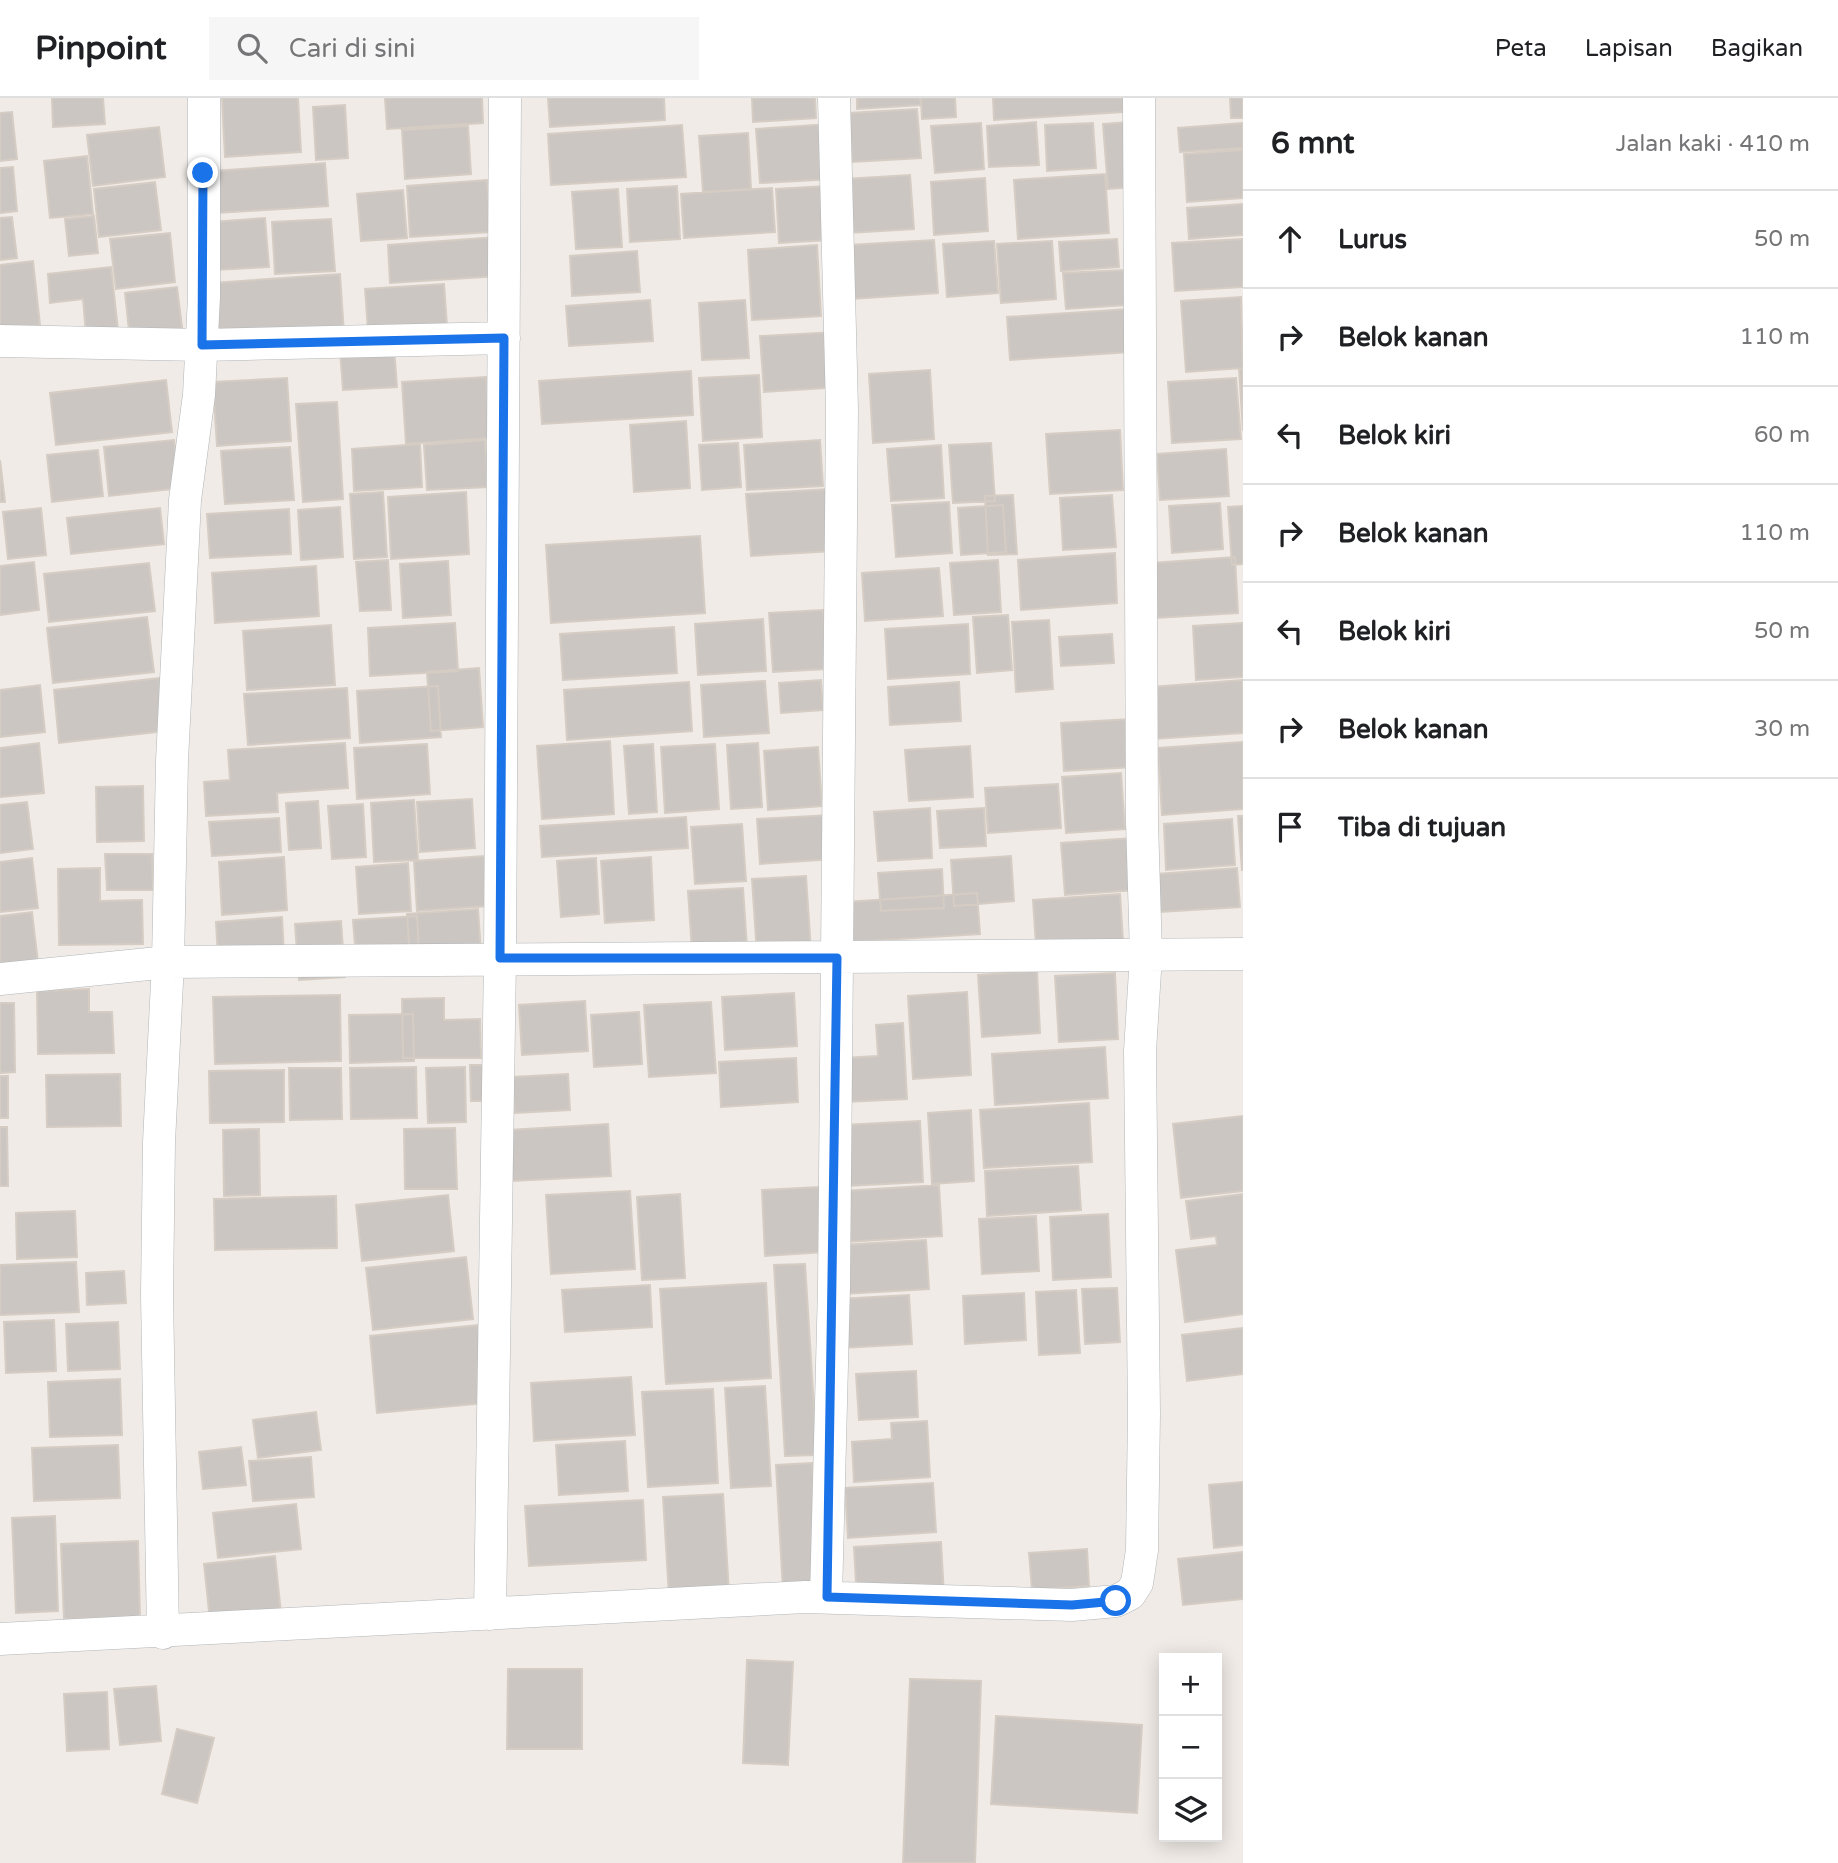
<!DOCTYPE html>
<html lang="id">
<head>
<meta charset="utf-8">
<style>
	:root { --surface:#fff; --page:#f6f6f6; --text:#202124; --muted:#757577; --line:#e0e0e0 }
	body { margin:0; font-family:"Varela Round",sans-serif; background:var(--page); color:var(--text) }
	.controls { position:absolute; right:21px; bottom:21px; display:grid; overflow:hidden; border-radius:0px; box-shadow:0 4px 18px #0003 }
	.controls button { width:63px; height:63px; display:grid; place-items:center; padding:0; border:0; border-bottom:2px solid var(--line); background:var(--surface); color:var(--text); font:35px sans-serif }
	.stop { position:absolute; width:21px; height:21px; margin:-16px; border:5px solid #1a73e8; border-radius:50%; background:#fff }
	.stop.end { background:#1a73e8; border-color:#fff; box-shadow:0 2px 7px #0008 }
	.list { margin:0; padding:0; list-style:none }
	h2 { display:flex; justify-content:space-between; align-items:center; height:91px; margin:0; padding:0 28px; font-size:30px }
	h2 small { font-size:23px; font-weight:400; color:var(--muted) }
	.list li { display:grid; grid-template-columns:46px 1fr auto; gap:21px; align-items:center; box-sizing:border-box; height:98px; padding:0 28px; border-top:2px solid var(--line) }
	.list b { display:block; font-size:26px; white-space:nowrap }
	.list em { font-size:23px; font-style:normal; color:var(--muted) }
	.icon { flex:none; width:38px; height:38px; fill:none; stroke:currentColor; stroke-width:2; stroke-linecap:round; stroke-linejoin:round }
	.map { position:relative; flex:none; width:1243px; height:1765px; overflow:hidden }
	header { display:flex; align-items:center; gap:42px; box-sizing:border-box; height:98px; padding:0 35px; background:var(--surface); border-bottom:2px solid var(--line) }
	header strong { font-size:33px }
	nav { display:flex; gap:38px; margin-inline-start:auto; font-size:24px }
	.search { width:490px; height:63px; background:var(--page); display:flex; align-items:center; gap:18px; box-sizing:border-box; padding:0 24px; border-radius:0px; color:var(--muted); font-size:26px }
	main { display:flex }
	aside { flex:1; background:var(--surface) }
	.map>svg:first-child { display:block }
</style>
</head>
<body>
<header>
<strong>Pinpoint</strong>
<div class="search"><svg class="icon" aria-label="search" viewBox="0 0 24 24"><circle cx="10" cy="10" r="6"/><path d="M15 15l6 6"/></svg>Cari di sini</div>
<nav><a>Peta</a><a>Lapisan</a><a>Bagikan</a></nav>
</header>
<main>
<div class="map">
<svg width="1243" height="1765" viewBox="0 0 1243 1765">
	<rect width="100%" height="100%" fill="#f0ebe6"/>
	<path fill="#cbc6c2" stroke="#d5ccc4" stroke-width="2" d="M 52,0 L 103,0 L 105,26 L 53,29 Z
		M 222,0 L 298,0 L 301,54 L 225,59 Z
		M 385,0 L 482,0 L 483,25 L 387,31 Z
		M 548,0 L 664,0 L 665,22 L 550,29 Z
		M 752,0 L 815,0 L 816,20 L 753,24 Z
		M 857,0 L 920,0 L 921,7 L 857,11 Z
		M 921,0 L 955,0 L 956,19 L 922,21 Z
		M 993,0 L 1123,0 L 1123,14 L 994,22 Z
		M 1230,0 L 1243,0 L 1243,20 L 1231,20 Z
		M 345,7 L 348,60 L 316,62 L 313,9 Z
		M 917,11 L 921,60 L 852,64 L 849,15 Z
		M 12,14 L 17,61 L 0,63 L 0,15 Z
		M 1036,24 L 1039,67 L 989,69 L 987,28 Z
		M 1130,24 L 1134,89 L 1108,91 L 1103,26 Z
		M 981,25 L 984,71 L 935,75 L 931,28 Z
		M 1093,25 L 1096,70 L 1047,73 L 1045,27 Z
		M 1243,25 L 1243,50 L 1180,54 L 1178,30 Z
		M 830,26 L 833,81 L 760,85 L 756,31 Z
		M 682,27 L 686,79 L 551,87 L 548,36 Z
		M 468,28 L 471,76 L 405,81 L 402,32 Z
		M 159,29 L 165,79 L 93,88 L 87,37 Z
		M 748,35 L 751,91 L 703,94 L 699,38 Z
		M 1243,52 L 1243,100 L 1187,104 L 1184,56 Z
		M 87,58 L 93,116 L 50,120 L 44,63 Z
		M 325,65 L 328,108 L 217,115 L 214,73 Z
		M 13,69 L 17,113 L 0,115 L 0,70 Z
		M 1105,76 L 1109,135 L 1018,141 L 1014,82 Z
		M 910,77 L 914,131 L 848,135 L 845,81 Z
		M 985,80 L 988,133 L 934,137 L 931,84 Z
		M 487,82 L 491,134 L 410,139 L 407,88 Z
		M 155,84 L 161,132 L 99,139 L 94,91 Z
		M 677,88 L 680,141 L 630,144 L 627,91 Z
		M 826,88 L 830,142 L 779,145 L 776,91 Z
		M 772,90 L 775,134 L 684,140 L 681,96 Z
		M 618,91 L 622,149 L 576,151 L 572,94 Z
		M 403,92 L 407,140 L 361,143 L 357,96 Z
		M 1243,106 L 1243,137 L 1189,141 L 1187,110 Z
		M 94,118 L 98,155 L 69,158 L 65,121 Z
		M 12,119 L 17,160 L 0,162 L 0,120 Z
		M 265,120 L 269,169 L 215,172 L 212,124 Z
		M 331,121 L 335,173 L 275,176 L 272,124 Z
		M 170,135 L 175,184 L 116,191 L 110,141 Z
		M 497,139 L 499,178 L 390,185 L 388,147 Z
		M 1117,141 L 1119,169 L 1061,173 L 1059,144 Z
		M 1243,141 L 1243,189 L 1175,193 L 1172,145 Z
		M 934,142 L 938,195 L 852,201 L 849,147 Z
		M 994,143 L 998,195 L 947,199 L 943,146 Z
		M 1052,143 L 1056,201 L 1001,205 L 997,146 Z
		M 817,147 L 821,218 L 752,222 L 748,152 Z
		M 637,153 L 640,194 L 572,198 L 570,158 Z
		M 33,163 L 40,227 L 0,232 L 0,167 Z
		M 111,169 L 118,232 L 86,236 L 83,201 L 50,205 L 48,176 Z
		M 1125,172 L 1127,207 L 1066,211 L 1063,175 Z
		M 340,176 L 344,236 L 217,244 L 213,185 Z
		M 444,186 L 447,228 L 368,233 L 365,191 Z
		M 177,189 L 183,237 L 130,242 L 125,195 Z
		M 1241,199 L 1243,270 L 1186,274 L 1181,203 Z
		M 650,202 L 653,243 L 569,248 L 566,208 Z
		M 745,202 L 749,260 L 702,262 L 699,205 Z
		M 1128,211 L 1131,254 L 1010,262 L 1007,219 Z
		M 836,234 L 840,289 L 764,294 L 760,238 Z
		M 394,249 L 397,289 L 343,292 L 340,252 Z
		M 1239,271 L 1243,271 L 1243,333 Z
		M 930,272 L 934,341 L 873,345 L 869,276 Z
		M 691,273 L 693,317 L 542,326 L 539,283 Z
		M 759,277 L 762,339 L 703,343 L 699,280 Z
		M 486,279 L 490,340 L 406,346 L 402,284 Z
		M 287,280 L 291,343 L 217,348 L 213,284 Z
		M 1236,280 L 1241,341 L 1172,345 L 1168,284 Z
		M 166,282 L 172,334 L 56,347 L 50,295 Z
		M 337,304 L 343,401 L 303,404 L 296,306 Z
		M 686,323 L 690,390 L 634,394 L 630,327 Z
		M 1120,332 L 1123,392 L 1050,396 L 1046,336 Z
		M 174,342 L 180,390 L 109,398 L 104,349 Z
		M 485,342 L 488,389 L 427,392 L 424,347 Z
		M 820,342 L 823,388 L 747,392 L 744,347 Z
		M 738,345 L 741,389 L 702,392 L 699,347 Z
		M 991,345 L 995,403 L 953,405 L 949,347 Z
		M 420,346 L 422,389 L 354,393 L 352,351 Z
		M 941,347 L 944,400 L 891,403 L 887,351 Z
		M 290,349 L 294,402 L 225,406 L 221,353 Z
		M 1226,351 L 1229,398 L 1160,402 L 1157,356 Z
		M 98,352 L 103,398 L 52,404 L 47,357 Z
		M 0,362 L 5,404 L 0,404 Z
		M 829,391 L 833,453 L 751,458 L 746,396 Z
		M 383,394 L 387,459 L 354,461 L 350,396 Z
		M 466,394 L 469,456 L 391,461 L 388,399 Z
		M 1013,397 L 1017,456 L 988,457 L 985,398 Z
		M 1112,397 L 1116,449 L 1063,452 L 1060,400 Z
		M 949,404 L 952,455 L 896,459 L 892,407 Z
		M 1220,405 L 1223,451 L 1172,455 L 1169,408 Z
		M 1003,407 L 1006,454 L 961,457 L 958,410 Z
		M 1243,408 L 1243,466 L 1232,467 L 1228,409 Z
		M 340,409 L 343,459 L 301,462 L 298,412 Z
		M 41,410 L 46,457 L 8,461 L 3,414 Z
		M 160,410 L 164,446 L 71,456 L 67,420 Z
		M 289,411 L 291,456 L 210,460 L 207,416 Z
		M 700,438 L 705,515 L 551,525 L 546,447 Z
		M 1115,455 L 1117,505 L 1021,512 L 1018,462 Z
		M 1235,459 L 1238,515 L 1155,520 L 1152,465 Z
		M 388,462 L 391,512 L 360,513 L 356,464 Z
		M 998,462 L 1001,514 L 954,517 L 950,465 Z
		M 448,463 L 451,517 L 403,520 L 400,466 Z
		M 34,464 L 39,512 L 0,517 L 0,468 Z
		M 149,465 L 155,513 L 49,524 L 44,476 Z
		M 316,468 L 319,518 L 215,525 L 212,475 Z
		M 939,470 L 943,518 L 865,523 L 862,475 Z
		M 823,512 L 826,571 L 773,574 L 769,515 Z
		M 1008,517 L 1012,572 L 977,575 L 973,519 Z
		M 147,519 L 154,574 L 53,585 L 47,530 Z
		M 763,521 L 766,573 L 698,577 L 695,526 Z
		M 1049,522 L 1053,591 L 1016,594 L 1012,524 Z
		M 455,525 L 458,573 L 370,578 L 368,530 Z
		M 1243,525 L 1243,579 L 1196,582 L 1193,528 Z
		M 968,526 L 970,576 L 888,581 L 885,531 Z
		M 331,527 L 335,587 L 247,592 L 243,533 Z
		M 674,529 L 677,575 L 563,582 L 560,536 Z
		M 1112,536 L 1114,565 L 1061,568 L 1059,539 Z
		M 479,570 L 483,629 L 431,633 L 427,574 Z
		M 159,580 L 165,633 L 59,645 L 54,592 Z
		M 821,582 L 823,612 L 781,615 L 779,585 Z
		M 1243,582 L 1243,635 L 1154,641 L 1151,589 Z
		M 765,583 L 769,635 L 704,639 L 701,587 Z
		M 689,584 L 692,633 L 567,642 L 564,592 Z
		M 959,584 L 961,623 L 890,627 L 888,589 Z
		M 40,587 L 45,634 L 0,639 L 0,592 Z
		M 438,588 L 441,639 L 360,645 L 357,593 Z
		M 347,590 L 350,640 L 248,647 L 244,596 Z
		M 1131,621 L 1134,669 L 1064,673 L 1061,625 Z
		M 610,643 L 614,716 L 542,721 L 537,648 Z
		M 1243,644 L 1243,711 L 1162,717 L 1158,650 Z
		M 39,645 L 44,695 L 0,699 L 0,650 Z
		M 345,645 L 348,690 L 277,695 L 278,714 L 206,718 L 204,684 L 230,682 L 228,652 Z
		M 758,645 L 762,709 L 731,711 L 727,647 Z
		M 427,646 L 430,696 L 357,701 L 354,650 Z
		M 653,646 L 657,714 L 629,716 L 624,648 Z
		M 715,646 L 719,711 L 665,715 L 661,649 Z
		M 970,648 L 973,699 L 909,703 L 905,652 Z
		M 818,649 L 822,708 L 768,712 L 764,653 Z
		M 1121,675 L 1125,731 L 1066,735 L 1062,679 Z
		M 1058,686 L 1061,730 L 988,735 L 985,690 Z
		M 143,688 L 144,743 L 97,744 L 96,689 Z
		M 472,701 L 475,750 L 420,754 L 417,704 Z
		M 414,702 L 418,762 L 374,764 L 371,705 Z
		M 318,703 L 321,750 L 289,752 L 286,705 Z
		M 27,704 L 33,751 L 0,755 L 0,707 Z
		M 363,706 L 366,759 L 332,761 L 328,708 Z
		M 930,710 L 932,760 L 878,763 L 874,714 Z
		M 984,710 L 986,748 L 940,750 L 937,713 Z
		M 831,717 L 834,761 L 760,766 L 757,721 Z
		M 1238,718 L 1243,718 L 1243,772 L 1242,772 Z
		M 686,719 L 688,750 L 542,759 L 540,728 Z
		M 279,720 L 281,754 L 212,758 L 209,724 Z
		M 1232,721 L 1235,767 L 1166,772 L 1164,726 Z
		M 742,726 L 746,783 L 695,786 L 691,729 Z
		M 1133,740 L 1136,792 L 1065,797 L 1061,745 Z
		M 105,756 L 152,756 L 153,792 L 107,792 Z
		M 485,758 L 488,808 L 417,813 L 414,763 Z
		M 1011,758 L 1014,803 L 954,808 L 951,762 Z
		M 284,759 L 287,812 L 222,817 L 219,764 Z
		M 651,759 L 654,822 L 605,825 L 601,763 Z
		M 32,760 L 38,810 L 0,814 L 0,764 Z
		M 596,760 L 599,816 L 561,819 L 557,763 Z
		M 408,765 L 411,813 L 359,816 L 356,769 Z
		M 100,770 L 100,803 L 142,802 L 143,846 L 59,847 L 58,771 Z
		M 1237,770 L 1240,809 L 1160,814 L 1157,776 Z
		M 942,771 L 944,810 L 881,813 L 878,775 Z
		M 806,778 L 811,853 L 757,857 L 752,781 Z
		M 743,790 L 747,849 L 692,853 L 688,793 Z
		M 977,795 L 980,836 L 849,844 L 847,804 Z
		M 1120,796 L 1123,843 L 1036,848 L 1033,802 Z
		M 478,811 L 482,869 L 411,874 L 407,816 Z
		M 32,814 L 39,873 L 0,877 L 0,818 Z
		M 417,818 L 420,870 L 357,874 L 353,822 Z
		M 282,819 L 285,874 L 219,879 L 216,824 Z
		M 341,823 L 345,879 L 299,882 L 295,826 Z
		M 1037,873 L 1040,935 L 982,939 L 978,877 Z
		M 1115,875 L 1118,941 L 1059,944 L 1055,878 Z
		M 89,891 L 89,914 L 112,914 L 114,955 L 38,956 L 37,893 Z
		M 967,894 L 971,977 L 913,981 L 908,898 Z
		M 794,895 L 797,948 L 725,952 L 722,899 Z
		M 340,897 L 341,963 L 215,966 L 213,899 Z
		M 444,900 L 444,922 L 480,921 L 481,960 L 403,960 L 402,901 Z
		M 585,903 L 588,953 L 522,957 L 519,907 Z
		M 711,904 L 716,975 L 649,979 L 644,907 Z
		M 0,905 L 14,905 L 15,974 L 0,975 Z
		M 639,914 L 642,966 L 594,969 L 591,917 Z
		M 413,916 L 414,963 L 350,965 L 349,917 Z
		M 903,925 L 907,1001 L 845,1004 L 843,960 L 878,958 L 876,927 Z
		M 1105,949 L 1108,1000 L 995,1007 L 992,956 Z
		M 796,960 L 798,1004 L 721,1009 L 719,964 Z
		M 470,967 L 492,967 L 493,1003 L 471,1003 Z
		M 416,969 L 417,1020 L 351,1021 L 350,970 Z
		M 465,969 L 466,1024 L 428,1025 L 426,970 Z
		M 289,970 L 341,970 L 342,1021 L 290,1022 Z
		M 284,972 L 284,1024 L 210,1025 L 209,973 Z
		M 120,976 L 121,1028 L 47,1029 L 46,977 Z
		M 568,976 L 570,1012 L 515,1015 L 512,979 Z
		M 0,978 L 8,978 L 8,1020 L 0,1020 Z
		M 1089,1005 L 1092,1064 L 984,1070 L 980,1012 Z
		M 971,1012 L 974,1083 L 932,1086 L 928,1015 Z
		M 1243,1018 L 1243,1093 L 1181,1100 L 1173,1026 Z
		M 920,1023 L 923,1084 L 847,1088 L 843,1027 Z
		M 608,1026 L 611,1078 L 511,1083 L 509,1032 Z
		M 0,1029 L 7,1029 L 8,1088 L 0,1088 Z
		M 455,1030 L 457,1091 L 405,1091 L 404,1031 Z
		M 259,1031 L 260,1097 L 224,1098 L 223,1032 Z
		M 1078,1068 L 1081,1112 L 987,1118 L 985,1073 Z
		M 939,1087 L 942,1138 L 845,1144 L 843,1093 Z
		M 820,1089 L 824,1154 L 765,1158 L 762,1092 Z
		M 630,1093 L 635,1171 L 551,1176 L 546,1097 Z
		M 680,1096 L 685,1180 L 642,1182 L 637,1099 Z
		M 1243,1096 L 1243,1216 L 1185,1224 L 1176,1152 L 1217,1147 L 1216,1138 L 1191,1141 L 1186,1103 Z
		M 448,1097 L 454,1153 L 362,1163 L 356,1107 Z
		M 336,1098 L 337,1150 L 215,1152 L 214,1101 Z
		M 75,1113 L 77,1159 L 17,1161 L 16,1115 Z
		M 1108,1116 L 1111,1179 L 1053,1182 L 1050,1119 Z
		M 1036,1118 L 1039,1173 L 982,1176 L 979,1121 Z
		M 926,1142 L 929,1191 L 843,1196 L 840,1147 Z
		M 466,1159 L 473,1221 L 373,1232 L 366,1170 Z
		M 76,1164 L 79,1214 L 0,1217 L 0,1167 Z
		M 805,1166 L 817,1357 L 785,1358 L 774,1167 Z
		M 124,1173 L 126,1205 L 87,1207 L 86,1175 Z
		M 766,1185 L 771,1280 L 666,1286 L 660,1191 Z
		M 650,1187 L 652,1229 L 565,1234 L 562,1192 Z
		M 1117,1190 L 1120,1244 L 1085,1246 L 1082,1191 Z
		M 1076,1192 L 1080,1255 L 1039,1257 L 1036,1194 Z
		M 1024,1195 L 1026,1242 L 965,1246 L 963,1198 Z
		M 909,1197 L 912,1246 L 842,1250 L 839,1201 Z
		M 54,1222 L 56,1273 L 6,1275 L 4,1224 Z
		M 118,1224 L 120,1271 L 68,1273 L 66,1226 Z
		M 478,1227 L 485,1305 L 377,1315 L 370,1238 Z
		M 1243,1230 L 1243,1276 L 1187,1283 L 1182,1237 Z
		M 916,1273 L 918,1319 L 859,1322 L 856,1276 Z
		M 631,1279 L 635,1337 L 534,1343 L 531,1285 Z
		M 120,1281 L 122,1337 L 50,1339 L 48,1284 Z
		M 765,1288 L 771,1388 L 731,1390 L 725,1290 Z
		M 713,1291 L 718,1385 L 648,1389 L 642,1294 Z
		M 316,1314 L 321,1352 L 258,1360 L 253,1322 Z
		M 927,1323 L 930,1379 L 854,1384 L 852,1344 L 892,1341 L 891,1325 Z
		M 625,1343 L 628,1393 L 559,1397 L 556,1347 Z
		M 118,1347 L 120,1400 L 34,1403 L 32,1350 Z
		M 241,1349 L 246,1387 L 203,1391 L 199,1354 Z
		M 311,1359 L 314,1399 L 253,1403 L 249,1363 Z
		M 812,1365 L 820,1490 L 783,1493 L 776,1367 Z
		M 1243,1384 L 1243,1447 L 1214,1450 L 1209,1387 Z
		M 933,1385 L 936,1434 L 848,1440 L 845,1390 Z
		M 723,1396 L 729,1495 L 669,1498 L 663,1399 Z
		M 643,1402 L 646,1462 L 529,1468 L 525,1408 Z
		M 296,1406 L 301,1451 L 218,1460 L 213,1415 Z
		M 55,1418 L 58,1513 L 16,1515 L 12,1420 Z
		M 138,1443 L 140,1519 L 64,1521 L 61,1446 Z
		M 941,1444 L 944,1498 L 857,1503 L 854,1449 Z
		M 1087,1451 L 1089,1488 L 1032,1492 L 1029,1455 Z
		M 1243,1454 L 1243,1501 L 1183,1507 L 1178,1461 Z
		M 275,1458 L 281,1515 L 210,1523 L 204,1466 Z
		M 747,1562 L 793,1564 L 788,1667 L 743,1665 Z
		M 508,1571 L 582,1571 L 582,1651 L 507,1651 Z
		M 910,1581 L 981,1583 L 975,1765 L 903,1765 Z
		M 156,1588 L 161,1643 L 120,1647 L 114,1591 Z
		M 107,1594 L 109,1651 L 67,1653 L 64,1596 Z
		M 996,1618 L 1142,1627 L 1137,1715 L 991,1706 Z
		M 177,1631 L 214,1640 L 197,1705 L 162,1696 Z"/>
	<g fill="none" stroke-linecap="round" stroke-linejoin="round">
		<g stroke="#b1b6b9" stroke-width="33">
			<path id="street" d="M 0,243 L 202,247 L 504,240
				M 0,881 L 168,864 L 1243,856
				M 826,1499 L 834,1189 L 842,311 L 834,0
				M 490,1516 L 500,860 L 505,0
				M 163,1535 L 157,1197 L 159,1044 L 168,864 L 172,663 L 185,402 L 199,297 L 204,199 L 204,0
				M 0,1541 L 805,1499 L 1072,1507 L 1116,1503 L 1130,1496 L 1137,1485 L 1142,1452 L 1144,1316 L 1140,953 L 1146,857 L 1142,723 L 1139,0"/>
		</g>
		<use href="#street" stroke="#fff" stroke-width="32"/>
	</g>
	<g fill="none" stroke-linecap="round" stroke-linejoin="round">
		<path stroke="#1a73e8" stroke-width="9" d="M 203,75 L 202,247 L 504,240 L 500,860 L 837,860 L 827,1499 L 1072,1507 L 1116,1503"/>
	</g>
</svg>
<div class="controls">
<button>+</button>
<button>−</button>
<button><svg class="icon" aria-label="layers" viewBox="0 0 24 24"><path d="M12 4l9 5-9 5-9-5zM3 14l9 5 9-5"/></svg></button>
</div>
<div class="stop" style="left:1116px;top:1503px"></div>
<div class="stop end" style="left:203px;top:75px"></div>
</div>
<aside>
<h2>6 mnt<small>Jalan kaki · 410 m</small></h2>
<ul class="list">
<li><svg class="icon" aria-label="ahead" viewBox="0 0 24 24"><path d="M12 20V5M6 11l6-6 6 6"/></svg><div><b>Lurus</b></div><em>50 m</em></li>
<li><svg class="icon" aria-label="right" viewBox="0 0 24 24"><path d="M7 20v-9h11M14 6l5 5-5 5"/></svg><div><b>Belok kanan</b></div><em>110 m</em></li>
<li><svg class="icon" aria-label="left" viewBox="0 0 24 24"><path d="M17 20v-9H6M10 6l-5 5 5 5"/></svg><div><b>Belok kiri</b></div><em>60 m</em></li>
<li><svg class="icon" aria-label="right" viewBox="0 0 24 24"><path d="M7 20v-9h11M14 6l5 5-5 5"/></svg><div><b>Belok kanan</b></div><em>110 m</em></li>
<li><svg class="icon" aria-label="left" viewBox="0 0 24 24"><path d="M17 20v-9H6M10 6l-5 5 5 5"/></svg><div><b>Belok kiri</b></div><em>50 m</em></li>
<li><svg class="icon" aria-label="right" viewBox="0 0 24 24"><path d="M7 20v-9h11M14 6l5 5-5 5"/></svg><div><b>Belok kanan</b></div><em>30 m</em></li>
<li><svg class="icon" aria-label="arrive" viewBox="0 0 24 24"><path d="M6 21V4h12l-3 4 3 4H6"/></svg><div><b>Tiba di tujuan</b></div></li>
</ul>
</aside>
</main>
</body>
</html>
